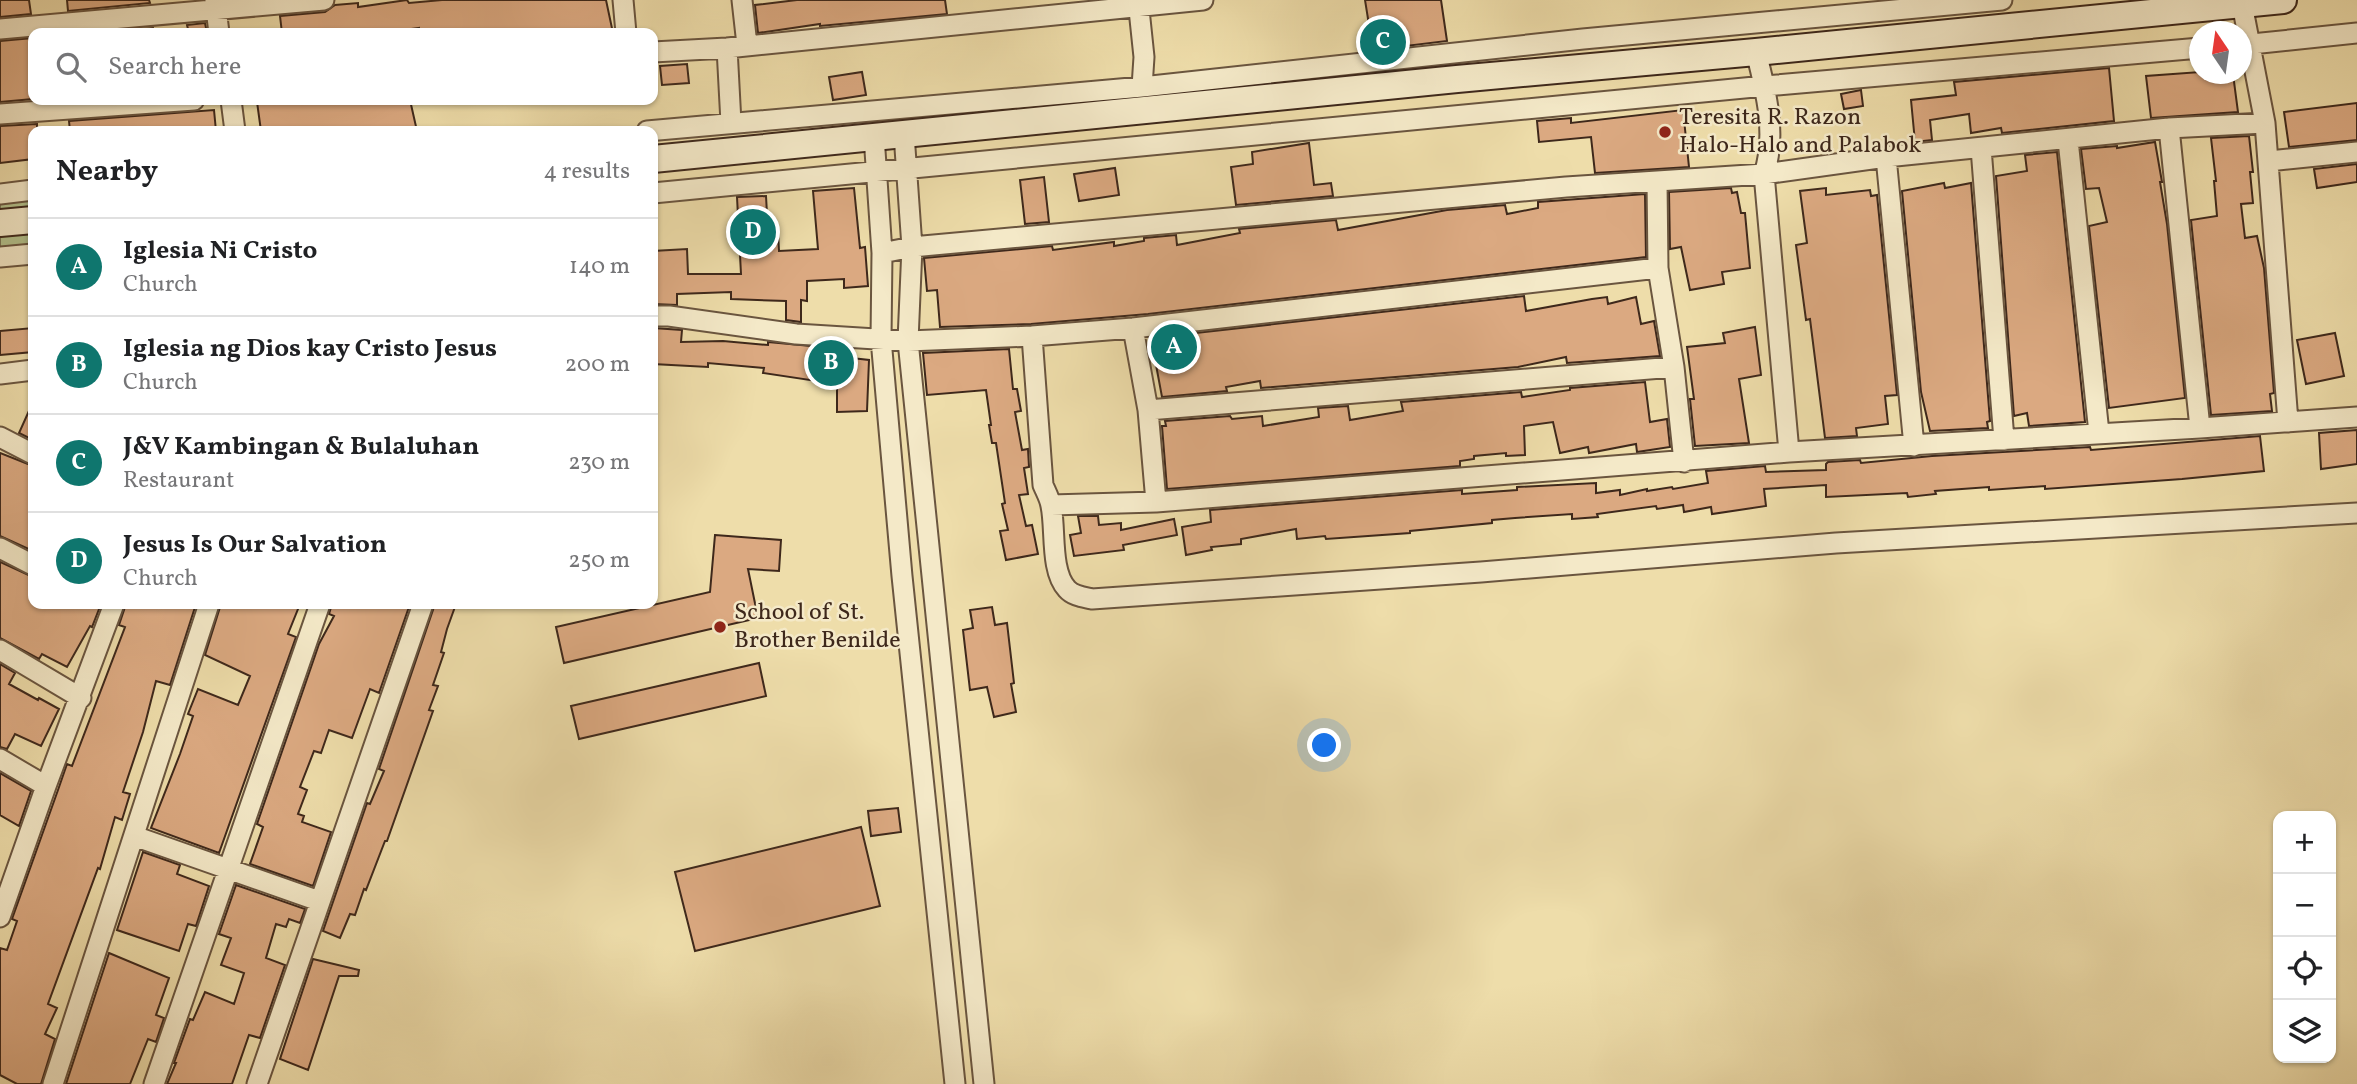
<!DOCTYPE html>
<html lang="en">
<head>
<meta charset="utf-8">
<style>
	:root { --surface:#fff; --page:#f6f6f6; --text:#202124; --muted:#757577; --line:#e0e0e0; --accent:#0f766e }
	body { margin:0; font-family:Vollkorn,serif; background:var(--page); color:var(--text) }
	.controls { position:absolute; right:21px; bottom:21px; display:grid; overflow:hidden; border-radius:14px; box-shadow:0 2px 5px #0004 }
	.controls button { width:63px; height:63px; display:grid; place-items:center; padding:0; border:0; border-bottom:2px solid var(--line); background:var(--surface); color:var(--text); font:35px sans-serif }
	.compass { position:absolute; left:2189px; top:21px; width:63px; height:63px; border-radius:50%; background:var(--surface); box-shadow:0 2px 5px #0004; rotate:347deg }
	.you { position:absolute; left:1325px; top:746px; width:24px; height:24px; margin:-18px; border:5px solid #fff; border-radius:50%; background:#1a73e8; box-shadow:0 0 0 10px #1a73e833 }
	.badge { display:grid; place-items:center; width:46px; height:46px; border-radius:50%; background:var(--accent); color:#fff; font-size:23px; font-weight:700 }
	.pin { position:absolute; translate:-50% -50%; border:4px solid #fff; box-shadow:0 2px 7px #0006 }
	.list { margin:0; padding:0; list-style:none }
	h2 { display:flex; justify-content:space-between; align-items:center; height:91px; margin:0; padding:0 28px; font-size:30px }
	h2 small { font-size:23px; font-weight:400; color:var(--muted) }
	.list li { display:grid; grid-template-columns:46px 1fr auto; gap:21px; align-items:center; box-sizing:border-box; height:98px; padding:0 28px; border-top:2px solid var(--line) }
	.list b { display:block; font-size:26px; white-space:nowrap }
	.list p { margin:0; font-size:23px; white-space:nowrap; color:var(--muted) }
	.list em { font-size:23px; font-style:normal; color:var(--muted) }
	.icon { flex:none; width:38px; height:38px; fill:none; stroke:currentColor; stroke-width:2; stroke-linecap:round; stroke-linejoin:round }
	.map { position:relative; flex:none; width:2357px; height:1084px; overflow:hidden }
	.search { position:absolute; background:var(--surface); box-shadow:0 2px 5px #0004; left:28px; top:28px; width:630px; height:77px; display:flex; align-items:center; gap:18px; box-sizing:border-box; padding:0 24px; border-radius:14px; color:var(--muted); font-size:26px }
	.panel { position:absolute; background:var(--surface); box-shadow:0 2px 5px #0004; left:28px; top:126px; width:630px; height:483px; border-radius:14px }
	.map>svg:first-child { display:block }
</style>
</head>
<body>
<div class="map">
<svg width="2357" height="1084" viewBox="0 0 2357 1084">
	<rect width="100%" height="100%" fill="#eda"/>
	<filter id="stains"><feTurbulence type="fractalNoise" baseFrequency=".00286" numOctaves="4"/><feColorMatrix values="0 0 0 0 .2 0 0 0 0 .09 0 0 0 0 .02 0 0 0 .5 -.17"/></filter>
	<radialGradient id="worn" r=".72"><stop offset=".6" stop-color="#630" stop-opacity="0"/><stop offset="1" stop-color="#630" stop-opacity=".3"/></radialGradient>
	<path fill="#b3c28d" stroke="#787554" stroke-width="2" d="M 33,194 L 33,209 L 0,212 L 0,198 Z
		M 0,229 L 33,231 L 32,245 L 0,251 Z"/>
	<path fill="#dba981" stroke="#3e281b" stroke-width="2" d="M 0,0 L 29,0 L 31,14 L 0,17 Z
		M 67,0 L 149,0 L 150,3 L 68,11 Z
		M 407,0 L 409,3 L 442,0 L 606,0 L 613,33 L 448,33 L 448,29 L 419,32 L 419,28 L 383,33 L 282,33 L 280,16 L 325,12 L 335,5 L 358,3 L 358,7 Z
		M 797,0 L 945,0 L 947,14 L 820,26 L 820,24 L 758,33 L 755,5 Z
		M 1365,0 L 1441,0 L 1447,41 L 1373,50 Z
		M 205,23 L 207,33 L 189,33 L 187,25 Z
		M 153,28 L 154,33 L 90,33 Z
		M 33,38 L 33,99 L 0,102 L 0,41 Z
		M 687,64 L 689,83 L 662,85 L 660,66 Z
		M 2109,68 L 2114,121 L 2002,133 L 2001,128 L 1971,133 L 1969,114 L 1930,120 L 1932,140 L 1915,142 L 1911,100 L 1956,95 L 1954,82 Z
		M 862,72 L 866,95 L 833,100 L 829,77 Z
		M 2200,72 L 2200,74 L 2233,74 L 2238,112 L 2151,118 L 2146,76 Z
		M 1861,90 L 1863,106 L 1844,109 L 1841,94 Z
		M 275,100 L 410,100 L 417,131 L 261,131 L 257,102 Z
		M 2357,103 L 2357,140 L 2289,147 L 2284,112 Z
		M 214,110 L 216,131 L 70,131 L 69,121 Z
		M 1683,110 L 1689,167 L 1595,173 L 1591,137 L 1539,142 L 1537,121 L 1571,118 L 1571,123 Z
		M 37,124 L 37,131 L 33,131 L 33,159 L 0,163 L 0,126 Z
		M 2249,136 L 2253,172 L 2250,172 L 2253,203 L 2241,204 L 2245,238 L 2257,236 L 2264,268 L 2274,393 L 2270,394 L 2272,411 L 2211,415 L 2191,220 L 2217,216 L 2214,181 L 2216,181 L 2211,138 Z
		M 2155,142 L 2162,182 L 2160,182 L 2167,224 L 2185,398 L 2109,408 L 2089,226 L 2107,222 L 2099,188 L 2086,189 L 2081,149 L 2117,146 L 2117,148 Z
		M 1309,143 L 1314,185 L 1331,183 L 1333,196 L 1236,205 L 1231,167 L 1253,164 L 1252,152 Z
		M 2057,152 L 2085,422 L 2029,426 L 2027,413 L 2014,416 L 1996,176 L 2027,171 L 2025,155 Z
		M 2357,164 L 2357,182 L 2317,188 L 2314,169 Z
		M 1115,168 L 1119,195 L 1079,201 L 1074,174 Z
		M 1044,177 L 1049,222 L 1025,224 L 1020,180 Z
		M 1944,183 L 1945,188 L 1971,183 L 1990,421 L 1987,422 L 1988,428 L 1930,431 L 1921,392 L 1902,191 Z
		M 854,188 L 860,248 L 865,247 L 868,286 L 844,288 L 844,279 L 807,281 L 807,301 L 801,300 L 801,322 L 786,320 L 786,301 L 731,299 L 731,292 L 677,294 L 677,305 L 653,304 L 653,251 L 687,249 L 688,274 L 741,274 L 737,197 L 766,196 L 768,232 L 778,232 L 779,251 L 818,249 L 813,191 Z
		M 1731,188 L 1732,193 L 1737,192 L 1741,213 L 1745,213 L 1750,268 L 1722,272 L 1724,284 L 1690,290 L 1681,247 L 1670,249 L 1669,192 Z
		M 1826,188 L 1826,195 L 1870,190 L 1871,196 L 1877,195 L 1897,395 L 1885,396 L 1888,424 L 1856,428 L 1857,436 L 1825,438 L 1810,319 L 1806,320 L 1796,245 L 1807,243 L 1800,191 Z
		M 1645,194 L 1646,257 L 1148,314 L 1031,324 L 940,327 L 937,290 L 927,291 L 924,258 L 1052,246 L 1053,250 L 1114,242 L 1114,246 L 1144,241 L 1144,238 L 1176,235 L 1177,245 L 1240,233 L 1239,229 L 1336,220 L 1338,230 L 1447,210 L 1505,205 L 1507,214 L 1538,208 L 1538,202 Z
		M 1524,296 L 1526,311 L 1592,299 L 1607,297 L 1608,304 L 1636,297 L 1641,324 L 1654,321 L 1660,356 L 1567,363 L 1566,357 L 1518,367 L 1261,388 L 1260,381 L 1226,387 L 1227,391 L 1162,397 L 1151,338 Z
		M 1755,327 L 1761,375 L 1739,379 L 1749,443 L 1695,446 L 1690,399 L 1694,399 L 1687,347 L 1725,343 L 1723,333 Z
		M 33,328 L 33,352 L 0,355 L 0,331 Z
		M 653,328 L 682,330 L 681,342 L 723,341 L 768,345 L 768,342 L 844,349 L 842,357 L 869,360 L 867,411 L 837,412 L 837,384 L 763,373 L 764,368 L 708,363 L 708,367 L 653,364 Z
		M 2335,333 L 2344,376 L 2306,384 L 2297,340 Z
		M 1009,349 L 1013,389 L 1017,389 L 1021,411 L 1015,412 L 1022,450 L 1028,449 L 1029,467 L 1024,468 L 1028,494 L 1019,495 L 1026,526 L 1032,525 L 1038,554 L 1006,560 L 1000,531 L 1008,530 L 1002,504 L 1005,503 L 996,443 L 992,443 L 989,425 L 991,425 L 986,390 L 927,395 L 923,353 Z
		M 1645,382 L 1650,422 L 1667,419 L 1670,447 L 1637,452 L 1636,444 L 1589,453 L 1588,447 L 1560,453 L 1553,422 L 1524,426 L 1525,455 L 1506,456 L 1506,453 L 1474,456 L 1474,459 L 1460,461 L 1460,466 L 1167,489 L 1162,426 L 1166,426 L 1165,421 L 1230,416 L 1232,419 L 1262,416 L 1263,426 L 1319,417 L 1318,408 L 1348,406 L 1350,420 L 1403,411 L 1401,402 L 1521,392 L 1522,397 L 1570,390 L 1570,388 Z
		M 33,402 L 33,440 L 19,433 Z
		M 2357,430 L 2357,464 L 2321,469 L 2319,433 Z
		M 2260,436 L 2264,471 L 2182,479 L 2045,489 L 2045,486 L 1989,490 L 1989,487 L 1935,491 L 1936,494 L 1908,497 L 1907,493 L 1826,497 L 1826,485 L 1764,489 L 1766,506 L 1712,514 L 1711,507 L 1684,512 L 1683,505 L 1657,509 L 1656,506 L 1597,514 L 1598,517 L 1572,519 L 1572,514 L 1515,518 L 1492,520 L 1492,523 L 1410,531 L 1410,533 L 1326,539 L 1325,536 L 1297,539 L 1296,529 L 1241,539 L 1241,544 L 1211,547 L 1212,550 L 1186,555 L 1182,527 L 1211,522 L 1210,510 L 1462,490 L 1462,494 L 1517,490 L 1517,487 L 1596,483 L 1596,493 L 1620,490 L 1620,495 L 1647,489 L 1647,491 L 1672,487 L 1673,489 L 1708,483 L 1706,471 L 1765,466 L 1766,472 L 1826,470 L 1826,464 L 1828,462 L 1860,460 L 1861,463 L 1932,456 L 2090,447 L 2091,450 Z
		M 0,453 L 33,466 L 33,551 L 0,536 Z
		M 1078,516 L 1098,516 L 1099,525 L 1121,523 L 1121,530 L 1174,519 L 1177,535 L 1123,545 L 1124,550 L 1074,556 L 1070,535 L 1081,533 Z
		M 715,535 L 781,540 L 779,571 L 748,569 L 758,618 L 564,663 L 556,627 L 710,592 Z
		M 0,562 L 33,577 L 33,604 L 101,604 L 92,627 L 90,626 L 67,667 L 42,654 L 39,659 L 0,638 Z
		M 126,604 L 196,604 L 170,685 L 156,681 L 143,732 L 123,792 L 130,794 L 122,820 L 115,817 L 100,869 L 98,868 L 48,1004 L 57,1008 L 45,1034 L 55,1039 L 41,1084 L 17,1084 L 0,1075 L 0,948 L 7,950 L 17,921 L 12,919 L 58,790 L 67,764 L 72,766 L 125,627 L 119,625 Z
		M 221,604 L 300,604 L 288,634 L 296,637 L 219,853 L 151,828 L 180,754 L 193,716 L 188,714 L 198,689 L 238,705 L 250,676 L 205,655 Z
		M 332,604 L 410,604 L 379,693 L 370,689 L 352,738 L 329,730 L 321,753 L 314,751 L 300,787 L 307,790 L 298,814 L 304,816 L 302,822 L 331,832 L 313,886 L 250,864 L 263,827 L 257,824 L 319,644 L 334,616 L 329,614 Z
		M 435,604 L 456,604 L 447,629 L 441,652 L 444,653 L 433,685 L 438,686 L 429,710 L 433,711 L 387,841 L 385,841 L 366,890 L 364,889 L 355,915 L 350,914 L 340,938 L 323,931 L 367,803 L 370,804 L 384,771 L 379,769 Z
		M 992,607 L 995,625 L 1007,623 L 1014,683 L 1011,684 L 1016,712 L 994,717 L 987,687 L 970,690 L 963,630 L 973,628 L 970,610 Z
		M 759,663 L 766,696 L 579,739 L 571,706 Z
		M 0,664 L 15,673 L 9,684 L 38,700 L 39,698 L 59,709 L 41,746 L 15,734 L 7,749 L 0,747 Z
		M 0,773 L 31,791 L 19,826 L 0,815 Z
		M 898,808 L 901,832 L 871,836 L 868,811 Z
		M 861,827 L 880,906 L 695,951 L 675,872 Z
		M 143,852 L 180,865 L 177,874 L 209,886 L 196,926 L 188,924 L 179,951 L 117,930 Z
		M 236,885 L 305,909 L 300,923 L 289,919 L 286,927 L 276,924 L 266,958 L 285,965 L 260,1038 L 249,1035 L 232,1084 L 167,1084 L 176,1063 L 174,1063 L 190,1019 L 193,1020 L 205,992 L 234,1004 L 244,973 L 221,965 L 231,938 L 219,934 Z
		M 109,953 L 169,978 L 156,1015 L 164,1018 L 156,1042 L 148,1039 L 130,1084 L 66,1084 Z
		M 313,959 L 359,970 L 358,976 L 339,976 L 308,1070 L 280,1059 Z"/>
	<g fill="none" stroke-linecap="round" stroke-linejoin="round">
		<g stroke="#6a553f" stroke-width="23">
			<path id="street" d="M 215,0 L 219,33
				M 623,0 L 626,33
				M 742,0 L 747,45
				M 1138,0 L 1144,57 L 1142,87
				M 2242,4 L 2265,123 L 2288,422
				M 0,29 L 324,0
				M 2242,45 L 2357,33
				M 727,48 L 731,123
				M 653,52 L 727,48 L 1203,0
				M 1756,52 C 1766,91 1777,135 1764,174 L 1789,452
				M 231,100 L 235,131
				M 0,114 L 194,100
				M 2169,128 L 2200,428
				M 647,131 L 1142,87 L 1583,39 L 2002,0
				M 904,134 L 912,247 L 908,341 L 984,1084
				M 874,136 L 882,253 L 881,339 L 902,576 L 955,1084
				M 2068,140 L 2099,433
				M 1981,148 L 2004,440
				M 1886,157 L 1914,446
				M 2269,161 L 2357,152
				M 1657,181 L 1658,268 L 1674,367 L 1684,462
				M 653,193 L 1765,86 L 2200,48
				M 0,194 L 33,190
				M 882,253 L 912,247 L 1566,187 L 1764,174 L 1886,157 L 2169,128 L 2265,123
				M 0,257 L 33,254
				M 653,316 L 669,316 L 796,334 L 908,341 L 1032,336 L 1133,328 L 1658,268
				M 1133,328 L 1148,410 L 1156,502
				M 1032,336 L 1043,485 C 1046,492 1050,499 1051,506 C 1056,529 1050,571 1067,589 C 1073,596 1083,597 1092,599 L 1481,572 L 1836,543 L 2357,513
				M 0,374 L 33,370
				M 1148,410 L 1674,367
				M 0,437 L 33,454
				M 1051,505 L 1156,502 L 1789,452 L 2200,428 L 2357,417
				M 0,548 L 33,565
				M 0,650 L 81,698
				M 0,759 L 46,786
				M 134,836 L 319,901
				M 0,917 L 46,786 L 114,604
				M 53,1084 L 209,604
				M 154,1084 L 320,604
				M 257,1084 L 423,604"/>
		</g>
		<g stroke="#3e281b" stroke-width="30">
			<path id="secondary" d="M 653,159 L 1457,79 L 1756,52 L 2283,0
				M 0,223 L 33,220"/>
		</g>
		<use href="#street" stroke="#f4e9c8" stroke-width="19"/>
		<use href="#secondary" stroke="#f4e9c8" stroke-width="26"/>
	</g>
	<g fill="#8f2418" stroke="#f4e9c8" stroke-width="2.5">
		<circle cx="1665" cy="132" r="7"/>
		<circle cx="720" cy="627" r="7"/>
	</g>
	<g text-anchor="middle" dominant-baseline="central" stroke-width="5" stroke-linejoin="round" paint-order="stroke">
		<g font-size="24" fill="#3e281b" stroke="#f4e9c8" text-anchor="start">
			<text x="1679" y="118">Teresita R. Razon<tspan x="1679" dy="28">Halo-Halo and Palabok</tspan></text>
			<text x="734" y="613">School of St.<tspan x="734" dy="28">Brother Benilde</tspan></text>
		</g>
	</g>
	<rect width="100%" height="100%" filter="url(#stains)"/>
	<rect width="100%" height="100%" fill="url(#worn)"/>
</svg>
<div class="controls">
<button>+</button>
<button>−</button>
<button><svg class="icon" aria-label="locate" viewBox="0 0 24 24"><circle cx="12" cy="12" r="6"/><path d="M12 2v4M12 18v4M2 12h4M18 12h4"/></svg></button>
<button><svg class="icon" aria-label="layers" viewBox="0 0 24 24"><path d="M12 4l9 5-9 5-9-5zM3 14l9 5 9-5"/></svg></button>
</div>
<svg class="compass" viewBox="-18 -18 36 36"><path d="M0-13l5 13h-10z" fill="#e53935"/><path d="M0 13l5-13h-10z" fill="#757577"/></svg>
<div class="you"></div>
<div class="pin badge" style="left:1174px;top:347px">A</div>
<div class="pin badge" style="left:831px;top:363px">B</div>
<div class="pin badge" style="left:1383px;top:42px">C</div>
<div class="pin badge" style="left:753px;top:232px">D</div>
<div class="search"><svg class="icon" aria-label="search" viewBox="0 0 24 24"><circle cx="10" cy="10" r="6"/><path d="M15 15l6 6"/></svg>Search here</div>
<section class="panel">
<h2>Nearby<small>4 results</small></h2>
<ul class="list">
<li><span class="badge">A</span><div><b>Iglesia Ni Cristo</b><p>Church</p></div><em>140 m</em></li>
<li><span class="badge">B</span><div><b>Iglesia ng Dios kay Cristo Jesus</b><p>Church</p></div><em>200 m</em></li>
<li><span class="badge">C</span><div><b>J&amp;V Kambingan &amp; Bulaluhan</b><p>Restaurant</p></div><em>230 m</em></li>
<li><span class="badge">D</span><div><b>Jesus Is Our Salvation</b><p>Church</p></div><em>250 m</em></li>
</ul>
</section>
</div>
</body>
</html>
